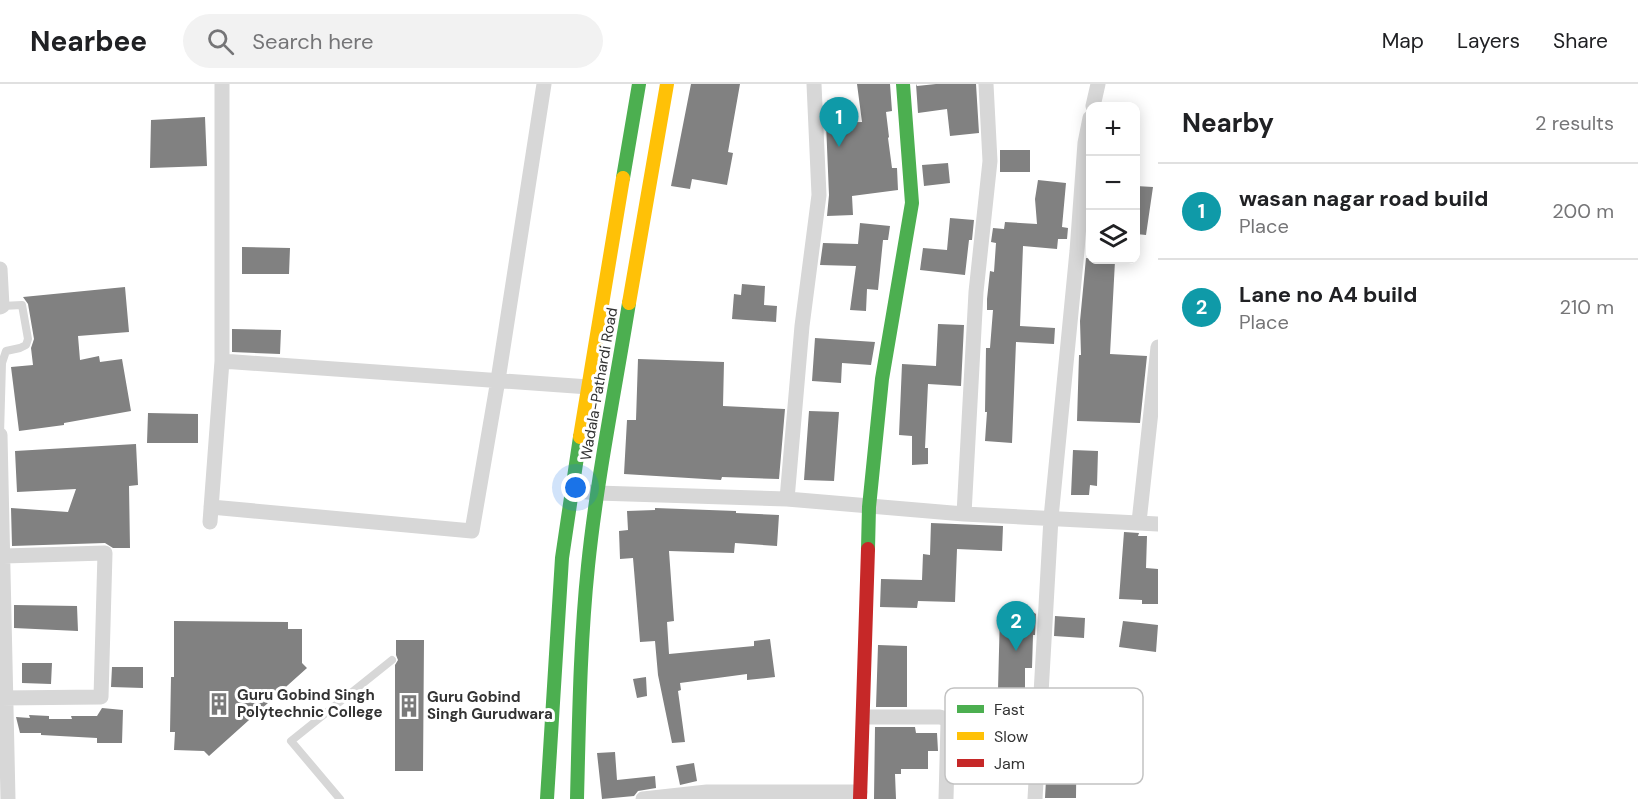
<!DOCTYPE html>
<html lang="en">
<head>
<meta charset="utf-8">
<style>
	:root { --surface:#fff; --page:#f2f2f2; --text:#202124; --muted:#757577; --line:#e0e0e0; --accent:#7a7a7a }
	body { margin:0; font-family:"DM Sans",sans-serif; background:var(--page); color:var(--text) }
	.controls { position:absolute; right:18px; top:18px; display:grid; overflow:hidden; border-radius:12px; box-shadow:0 3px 15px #0003 }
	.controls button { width:54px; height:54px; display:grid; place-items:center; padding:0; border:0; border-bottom:2px solid var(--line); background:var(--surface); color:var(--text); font:30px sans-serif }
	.you { position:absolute; left:576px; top:404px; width:21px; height:21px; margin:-15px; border:4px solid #fff; border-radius:50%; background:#1a73e8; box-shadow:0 0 0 9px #1a73e833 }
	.badge { display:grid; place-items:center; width:39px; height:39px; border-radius:50%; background:var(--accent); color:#fff; font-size:20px; font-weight:700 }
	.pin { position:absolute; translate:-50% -50px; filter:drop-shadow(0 2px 3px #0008) }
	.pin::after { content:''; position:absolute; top:32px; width:21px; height:18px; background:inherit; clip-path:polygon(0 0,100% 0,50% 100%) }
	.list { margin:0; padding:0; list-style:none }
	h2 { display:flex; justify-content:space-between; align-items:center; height:78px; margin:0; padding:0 24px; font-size:26px }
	h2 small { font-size:20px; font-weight:400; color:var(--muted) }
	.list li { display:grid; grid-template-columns:39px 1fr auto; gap:18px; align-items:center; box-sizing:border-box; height:96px; padding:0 24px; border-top:2px solid var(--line) }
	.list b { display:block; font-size:22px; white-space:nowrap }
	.list p { margin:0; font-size:20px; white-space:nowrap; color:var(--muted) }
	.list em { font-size:20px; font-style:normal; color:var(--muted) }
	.icon { flex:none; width:33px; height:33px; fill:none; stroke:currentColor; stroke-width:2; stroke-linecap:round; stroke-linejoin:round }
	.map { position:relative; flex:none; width:1158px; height:715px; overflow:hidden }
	header { display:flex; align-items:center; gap:36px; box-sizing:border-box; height:84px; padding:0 30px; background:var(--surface); border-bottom:2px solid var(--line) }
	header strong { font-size:28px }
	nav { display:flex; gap:33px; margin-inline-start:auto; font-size:21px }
	.search { width:420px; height:54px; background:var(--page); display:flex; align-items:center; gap:15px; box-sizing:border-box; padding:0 21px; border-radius:33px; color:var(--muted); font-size:22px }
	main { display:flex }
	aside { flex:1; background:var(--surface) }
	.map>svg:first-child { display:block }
</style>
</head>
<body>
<header>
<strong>Nearbee</strong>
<div class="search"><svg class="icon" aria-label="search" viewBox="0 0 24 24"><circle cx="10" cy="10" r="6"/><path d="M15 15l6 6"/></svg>Search here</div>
<nav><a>Map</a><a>Layers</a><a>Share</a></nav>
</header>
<main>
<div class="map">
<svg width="1158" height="715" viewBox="0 0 1158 715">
	<rect width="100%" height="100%" fill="#fff"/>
	<path fill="#818181" d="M 691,0 L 740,0 L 728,68 L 733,69 L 727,101 L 692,95 L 690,105 L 671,102 Z
		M 857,0 L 890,0 L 892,27 L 886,28 L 889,53 L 888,54 L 892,84 L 897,84 L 898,106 L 852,112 L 853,131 L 827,132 L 829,111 L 826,39 L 862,38 Z
		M 916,0 L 917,2 L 936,0 L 976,0 L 979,49 L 950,52 L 947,25 L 918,29 Z
		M 205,33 L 207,82 L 150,84 L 151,36 Z
		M 1000,66 L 1030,66 L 1030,88 L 1000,88 Z
		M 948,79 L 950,99 L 924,102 L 922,81 Z
		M 1038,96 L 1066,99 L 1062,143 L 1068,144 L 1067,155 L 1058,155 L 1057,165 L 1023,162 L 1020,242 L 1055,244 L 1054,260 L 1016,258 L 1012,359 L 985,357 L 987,328 L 985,328 L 986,264 L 990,264 L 993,226 L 987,226 L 987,215 L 990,187 L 994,188 L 996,159 L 991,158 L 993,144 L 1004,145 L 1005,138 L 1037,140 L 1035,115 Z
		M 1136,102 L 1153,103 L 1146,151 L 1136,150 Z
		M 950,134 L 974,136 L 972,156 L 969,156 L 965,191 L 920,186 L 923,164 L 947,166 Z
		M 860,139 L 890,142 L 888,156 L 883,156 L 878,206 L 867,205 L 866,227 L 850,226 L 856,182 L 820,181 L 823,159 L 858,160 Z
		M 242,163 L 290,164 L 289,190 L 242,190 Z
		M 1086,174 L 1115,177 L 1110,270 L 1147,272 L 1140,339 L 1077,337 L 1079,271 L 1081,271 L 1080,237 Z
		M 742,200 L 765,202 L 764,221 L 777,222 L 776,238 L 732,235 L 734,210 L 741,211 Z
		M 125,203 L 129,248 L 78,252 L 80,276 L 99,272 L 100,278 L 122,275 L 131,327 L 64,339 L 64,341 L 19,347 L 11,283 L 33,281 L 31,264 L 34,255 L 28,220 L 23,213 Z
		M 938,240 L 964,241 L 961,302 L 928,300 L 925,364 L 928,364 L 928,380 L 912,381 L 912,352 L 899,351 L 902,280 L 936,282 Z
		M 232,245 L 281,246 L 280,270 L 232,268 Z
		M 815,254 L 875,258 L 871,281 L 842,279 L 841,299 L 812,297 Z
		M 638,275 L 724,278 L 723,322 L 785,325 L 779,395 L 722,393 L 721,396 L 624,390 L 627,336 L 636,336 Z
		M 809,327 L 839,328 L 834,397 L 804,396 Z
		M 148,329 L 198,330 L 198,359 L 147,359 Z
		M 136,360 L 138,401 L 129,402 L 130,464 L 113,464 L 105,459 L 12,462 L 11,424 L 68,428 L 76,405 L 17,408 L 15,367 Z
		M 1073,366 L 1098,367 L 1097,402 L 1090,401 L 1089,411 L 1071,411 Z
		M 655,424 L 736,427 L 736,429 L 779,431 L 777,462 L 735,459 L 734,469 L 669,467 L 674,537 L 667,538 L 669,570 L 754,562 L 754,557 L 770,555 L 775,593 L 747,596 L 747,590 L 680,599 L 681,606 L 678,607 L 685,658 L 672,659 L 658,591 L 655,557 L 640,558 L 633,474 L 620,475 L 619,447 L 628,446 L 627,427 L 655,426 Z
		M 931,439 L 1003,442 L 1002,467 L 957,465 L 955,518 L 918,517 L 917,524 L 880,523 L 881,495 L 922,496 L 923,470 L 930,471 Z
		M 1124,448 L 1139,449 L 1138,452 L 1147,452 L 1146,484 L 1158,485 L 1158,520 L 1142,520 L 1142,516 L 1119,515 Z
		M 14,521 L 77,522 L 78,547 L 14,544 Z
		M 1000,528 L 1033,528 L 1036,530 L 1035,551 L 1033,551 L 1032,584 L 1025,584 L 1025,606 L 998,606 Z
		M 1055,532 L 1085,534 L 1084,554 L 1054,552 Z
		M 174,537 L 288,538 L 288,545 L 302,545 L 302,579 L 307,584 L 209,672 L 204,667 L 174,666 L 175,648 L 170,648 L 171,593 L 174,593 Z
		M 1123,537 L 1158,541 L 1156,568 L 1119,563 Z
		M 396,556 L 424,556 L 423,687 L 395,687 L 395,581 L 398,576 L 396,571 Z
		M 878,561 L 907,562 L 907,623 L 876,623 Z
		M 22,579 L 52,579 L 51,600 L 22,599 Z
		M 112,583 L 143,583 L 143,604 L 111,603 Z
		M 646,593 L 647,612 L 637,614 L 633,595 Z
		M 102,624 L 123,626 L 122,659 L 97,659 L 97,654 L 41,651 L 41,649 L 20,649 L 16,633 L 30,634 L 29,631 L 49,632 L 49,635 L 72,635 L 71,632 L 97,632 Z
		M 1050,624 L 1077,624 L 1076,714 L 1045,714 Z
		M 875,643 L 915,643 L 916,649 L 937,649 L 938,667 L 928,667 L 928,685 L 901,685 L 901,690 L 895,690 L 896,715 L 874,715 Z
		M 615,668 L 617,696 L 655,692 L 656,704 L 638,707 L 634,712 L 602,715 L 597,669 Z
		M 694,679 L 697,697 L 680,701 L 676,682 Z"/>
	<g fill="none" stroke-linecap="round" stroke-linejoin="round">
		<path stroke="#d7d7d7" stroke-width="8" d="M 0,351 L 2,279 L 6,267 L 20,264 L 26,261 L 28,255 L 22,221 L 2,222
			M 340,715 L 291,657 L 392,576"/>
		<path stroke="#d7d7d7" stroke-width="15" d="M 1093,22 L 1098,0
			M 0,185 L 2,222 L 0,223
			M 222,277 L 589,303
			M 0,351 L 8,715
			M 571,406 L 597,409 L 787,415 L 964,430 L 1158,440
			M 787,415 L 802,242 L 819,111 L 814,0
			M 211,423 L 472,447 L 498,296 L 544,0
			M 964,430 L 976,208 L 990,77 L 986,0
			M 210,438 L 222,277 L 222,0
			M 1139,438 L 1158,263
			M 0,614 L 101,613 L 105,469 L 4,472
			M 864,633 L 940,633 L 946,635 L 948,639 L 946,715
			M 643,715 L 707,708 L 860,708
			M 1035,715 L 1051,434 L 1077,167 L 1085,59 L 1090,34"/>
		<path stroke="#4caf50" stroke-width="14" d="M 623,94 L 639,0
			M 868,465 L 869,423 L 882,295 L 912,119 L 903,0
			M 547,715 L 562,474 L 580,353
			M 577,715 C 579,637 580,559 588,482 C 597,394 615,306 629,219"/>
		<path stroke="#ffc107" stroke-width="14" d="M 629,219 L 667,0
			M 580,353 L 623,94"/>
		<path stroke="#c62828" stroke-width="14" d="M 860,715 L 868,465"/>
	</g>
	<defs>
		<g id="building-bare" transform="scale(1.8)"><path d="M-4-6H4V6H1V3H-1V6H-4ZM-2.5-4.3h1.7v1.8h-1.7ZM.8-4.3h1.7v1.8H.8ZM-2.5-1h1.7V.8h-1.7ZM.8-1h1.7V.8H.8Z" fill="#7a7a7a" stroke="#fff" stroke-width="2.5" paint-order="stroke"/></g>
	</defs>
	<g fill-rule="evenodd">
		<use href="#building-bare" x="219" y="620"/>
		<use href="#building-bare" x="409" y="622"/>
	</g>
	<g text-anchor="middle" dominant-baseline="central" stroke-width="6" stroke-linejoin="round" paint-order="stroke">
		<g font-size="15" fill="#333" stroke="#fff">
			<text transform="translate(599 300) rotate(-80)">Wadala-Pathardi Road</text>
		</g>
		<g font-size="15" font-weight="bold" fill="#333" stroke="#fff" text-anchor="start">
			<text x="237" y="611">Guru Gobind Singh<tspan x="237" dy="17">Polytechnic College</tspan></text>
			<text x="427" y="613">Guru Gobind<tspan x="427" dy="17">Singh Gurudwara</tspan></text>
		</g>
	</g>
	<rect x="945" y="604" width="198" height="96" rx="9" fill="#fff" stroke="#c2c2c2" stroke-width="1.5"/>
	<rect x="957" y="621" width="27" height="8" fill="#4caf50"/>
	<rect x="957" y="648" width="27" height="8" fill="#ffc107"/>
	<rect x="957" y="675" width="27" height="8" fill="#c62828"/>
	<g font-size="16" fill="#333">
		<text x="994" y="631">Fast</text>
		<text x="994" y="658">Slow</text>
		<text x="994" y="685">Jam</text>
	</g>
</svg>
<div class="controls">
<button>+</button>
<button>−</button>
<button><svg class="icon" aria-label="layers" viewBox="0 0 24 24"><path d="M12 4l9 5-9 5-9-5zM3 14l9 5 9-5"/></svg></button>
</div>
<div class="you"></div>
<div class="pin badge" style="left:839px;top:63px;background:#0f9aa8">1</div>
<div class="pin badge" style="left:1016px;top:567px;background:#0f9aa8">2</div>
</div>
<aside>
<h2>Nearby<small>2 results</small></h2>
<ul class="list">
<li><span class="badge" style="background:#0f9aa8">1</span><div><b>wasan nagar road build</b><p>Place</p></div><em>200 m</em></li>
<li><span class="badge" style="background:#0f9aa8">2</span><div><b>Lane no A4 build</b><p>Place</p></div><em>210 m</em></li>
</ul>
</aside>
</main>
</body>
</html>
